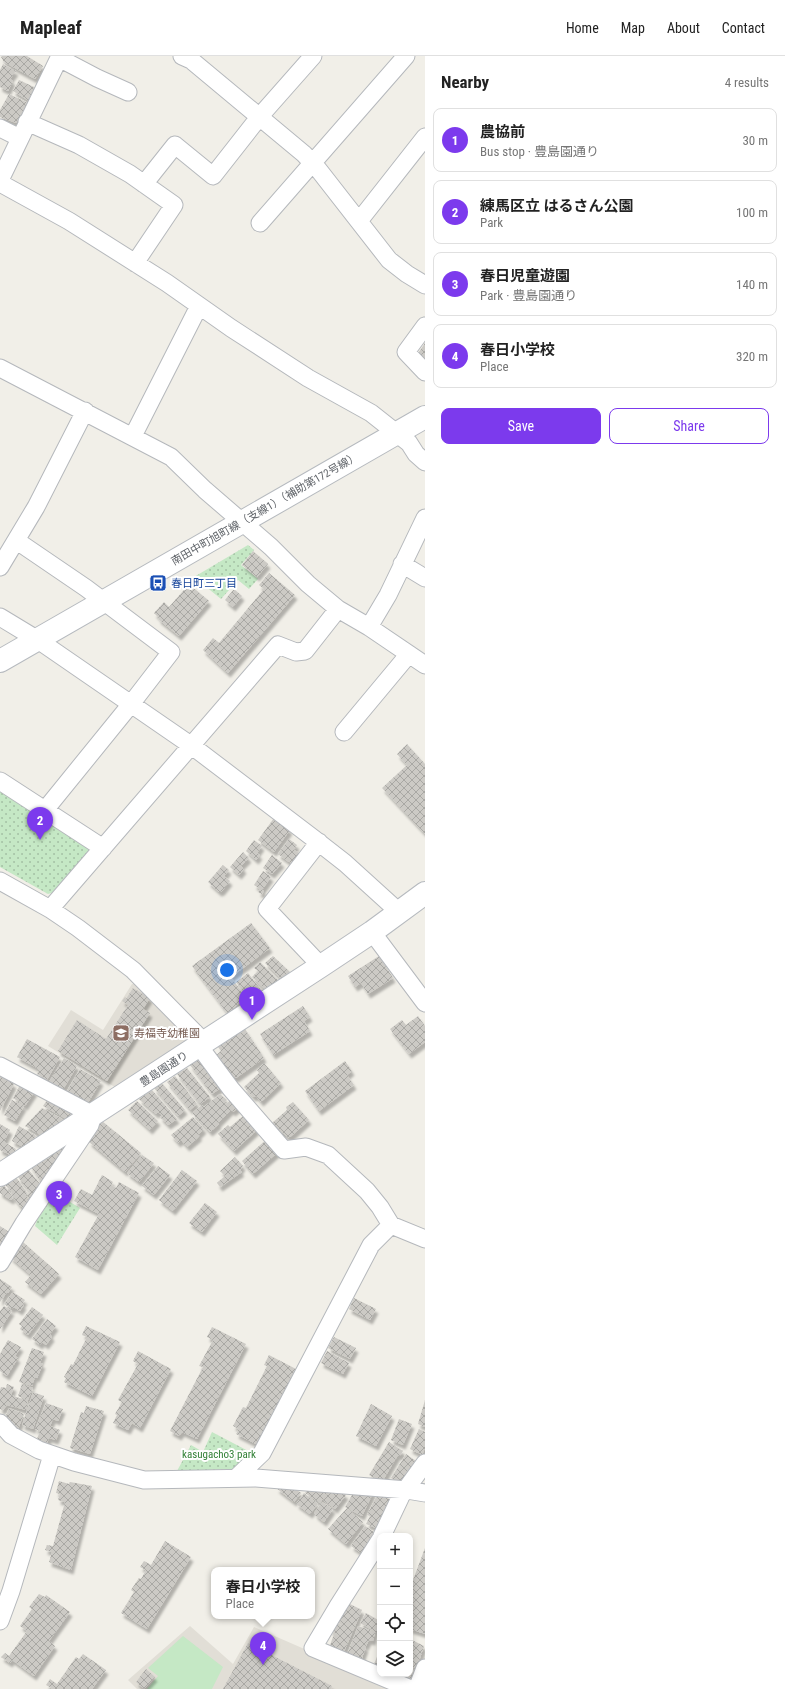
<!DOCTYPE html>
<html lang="en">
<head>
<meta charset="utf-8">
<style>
	:root { --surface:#fff; --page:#f6f6f6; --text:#222; --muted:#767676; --line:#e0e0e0; --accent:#7c3aed }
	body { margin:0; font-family:"Roboto Condensed","Noto Sans JP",sans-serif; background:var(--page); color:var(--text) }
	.controls { position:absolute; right:12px; bottom:12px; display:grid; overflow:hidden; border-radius:8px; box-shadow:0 2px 6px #0003 }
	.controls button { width:36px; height:36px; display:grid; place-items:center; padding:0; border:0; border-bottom:1px solid var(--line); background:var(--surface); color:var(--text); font:20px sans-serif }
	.you { position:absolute; left:227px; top:914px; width:14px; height:14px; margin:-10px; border:3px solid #fff; border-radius:50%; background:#1a73e8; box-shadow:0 0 0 6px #1a73e833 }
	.badge { display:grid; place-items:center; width:26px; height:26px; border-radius:50%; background:var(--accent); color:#fff; font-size:13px; font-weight:700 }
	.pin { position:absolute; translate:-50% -33px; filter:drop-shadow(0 1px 2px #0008) }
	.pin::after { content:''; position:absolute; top:21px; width:14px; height:12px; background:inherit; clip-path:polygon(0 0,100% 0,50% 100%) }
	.popup { position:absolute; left:211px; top:1511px; width:104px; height:52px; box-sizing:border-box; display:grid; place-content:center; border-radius:8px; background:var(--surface); filter:drop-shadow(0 1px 3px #0005); font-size:13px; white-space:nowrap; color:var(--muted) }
	.popup b { font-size:15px; color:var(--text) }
	.popup::after { content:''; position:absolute; left:50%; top:100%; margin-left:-8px; border:8px solid transparent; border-top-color:var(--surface) }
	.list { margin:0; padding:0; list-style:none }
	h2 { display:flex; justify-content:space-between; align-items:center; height:52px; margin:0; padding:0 16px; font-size:17px }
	h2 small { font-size:13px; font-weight:400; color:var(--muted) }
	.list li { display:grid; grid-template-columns:26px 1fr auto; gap:12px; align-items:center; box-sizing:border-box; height:64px; margin:0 8px 8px; padding:0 8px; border:1px solid var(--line); border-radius:8px }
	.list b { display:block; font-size:15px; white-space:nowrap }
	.list p { margin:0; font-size:13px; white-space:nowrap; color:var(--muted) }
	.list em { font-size:13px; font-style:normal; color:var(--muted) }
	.actions { display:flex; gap:8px; padding:12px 16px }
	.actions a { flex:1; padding:9px 0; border:1px solid var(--accent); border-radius:8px; text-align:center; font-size:14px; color:var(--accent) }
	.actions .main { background:var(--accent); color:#fff }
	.icon { flex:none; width:22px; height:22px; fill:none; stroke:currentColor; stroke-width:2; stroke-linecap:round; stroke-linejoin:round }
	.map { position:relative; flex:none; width:425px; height:1633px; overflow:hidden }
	header { display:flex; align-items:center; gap:24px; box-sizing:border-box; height:56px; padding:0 20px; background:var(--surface); border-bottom:1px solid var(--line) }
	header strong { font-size:19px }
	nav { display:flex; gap:22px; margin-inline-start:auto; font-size:14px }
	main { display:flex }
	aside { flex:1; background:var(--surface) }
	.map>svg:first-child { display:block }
</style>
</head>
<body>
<header>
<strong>Mapleaf</strong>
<nav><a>Home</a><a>Map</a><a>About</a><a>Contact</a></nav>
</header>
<main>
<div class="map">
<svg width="425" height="1633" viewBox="0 0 425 1633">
	<defs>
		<pattern id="park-dots" width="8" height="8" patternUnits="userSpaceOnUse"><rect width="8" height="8" fill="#c5e8c5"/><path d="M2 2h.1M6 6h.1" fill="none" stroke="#a3c0a4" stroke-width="1.8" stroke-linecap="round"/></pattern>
		<pattern id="building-cross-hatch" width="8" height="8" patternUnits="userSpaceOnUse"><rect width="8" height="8" fill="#cccac5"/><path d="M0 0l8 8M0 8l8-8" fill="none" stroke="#a9a8a4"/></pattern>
		<filter id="shadow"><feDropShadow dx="2.5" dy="4.5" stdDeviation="1" flood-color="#0004"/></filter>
	</defs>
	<rect width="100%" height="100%" fill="#f1efe8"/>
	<path fill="#e1ded6" d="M 132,928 L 138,928 L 190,980 L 189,986 L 118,1033 L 48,990 L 71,954 L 103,974 Z
		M 190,1570 L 233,1608 L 254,1571 L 396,1633 L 137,1633 L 128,1624 Z"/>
	<path fill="#c5e8c5" d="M 183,1580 L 223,1611 L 212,1633 L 147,1633 L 158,1620 L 148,1612 Z"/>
	<path fill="url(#park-dots)" d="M 248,489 L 254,494 L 241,509 L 258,523 L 249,533 L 238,524 L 221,543 L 194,521 Z
		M 0,734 L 89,790 L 90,796 L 58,835 L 48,838 L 0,811 Z
		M 55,1137 L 80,1152 L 57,1189 L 35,1170 L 37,1164 Z
		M 212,1376 L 254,1398 L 238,1413 L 177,1415 L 191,1389 L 203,1396 Z"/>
	<path fill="url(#building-cross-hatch)" filter="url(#shadow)" d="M 2,0 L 27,0 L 43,10 L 35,23 L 4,6 L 1,1 Z
		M 3,8 L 16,15 L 10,23 L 13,25 L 8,35 L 0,31 L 0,14 Z
		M 19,24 L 36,32 L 29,45 L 13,35 Z
		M 9,38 L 28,47 L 16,67 L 0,61 L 0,54 Z
		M 425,287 L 425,306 L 416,300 Z
		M 253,495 L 268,508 L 257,521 L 242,509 Z
		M 269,517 L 295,539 L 228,617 L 203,594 L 213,582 L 219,587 L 264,533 L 259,529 Z
		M 189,528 L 209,545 L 179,580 L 158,563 L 159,562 L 154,557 L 164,546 L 169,551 Z
		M 234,533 L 242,540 L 233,551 L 225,544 Z
		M 407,688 L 425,708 L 425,778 L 382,732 L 407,709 L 397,698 Z
		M 274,762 L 290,774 L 274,796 L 258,784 Z
		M 289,783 L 297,789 L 294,794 L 301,798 L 293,809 L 278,798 Z
		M 254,784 L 262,790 L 257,797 L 260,799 L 256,804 L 246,795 Z
		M 243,796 L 249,802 L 241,810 L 244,813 L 239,819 L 230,811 Z
		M 272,799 L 282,807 L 272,818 L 263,812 Z
		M 223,809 L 229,814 L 224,820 L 230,825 L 222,835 L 219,836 L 208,826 Z
		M 263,815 L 271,821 L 262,834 L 264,835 L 262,838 L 258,836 L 260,833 L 254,829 Z
		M 251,867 L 270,892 L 231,921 L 246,942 L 227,957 L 192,910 Z
		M 273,900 L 290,916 L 282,924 L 265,907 Z
		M 379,900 L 393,922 L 368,938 L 361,927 L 355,931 L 348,920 Z
		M 260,906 L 278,924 L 266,934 L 252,921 L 258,915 L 254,912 Z
		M 248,917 L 261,934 L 249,944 L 236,926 Z
		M 133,932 L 150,942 L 143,953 L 150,957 L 107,1025 L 58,995 L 77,964 L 106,983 L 128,949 L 122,945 L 125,941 L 126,943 Z
		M 303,950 L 310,961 L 304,965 L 310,975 L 273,999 L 260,978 Z
		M 418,960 L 425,970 L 425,986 L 409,998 L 390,973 L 402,964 L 406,969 Z
		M 245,973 L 264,1002 L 236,1022 L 234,1021 L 229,1025 L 214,1001 L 221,995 L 218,991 Z
		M 27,983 L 60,1001 L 47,1024 L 37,1018 L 39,1013 L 17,1001 Z
		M 64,1002 L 77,1010 L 61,1037 L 47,1029 Z
		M 199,1003 L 222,1031 L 212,1038 L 190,1009 Z
		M 345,1005 L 352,1015 L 347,1019 L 354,1029 L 319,1055 L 305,1035 Z
		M 264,1007 L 281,1027 L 261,1046 L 256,1040 L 253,1041 L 244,1031 L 259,1017 L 257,1014 Z
		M 187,1012 L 210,1041 L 200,1048 L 177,1018 Z
		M 80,1013 L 101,1025 L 86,1050 L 65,1038 Z
		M 1,1020 L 14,1028 L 0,1055 L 0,1021 Z
		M 175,1020 L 197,1048 L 190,1054 L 167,1026 Z
		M 161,1026 L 185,1054 L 178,1060 L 154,1032 Z
		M 20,1029 L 35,1035 L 25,1050 L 13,1042 Z
		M 152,1034 L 177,1063 L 168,1069 L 160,1061 L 162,1059 L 158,1056 L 156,1058 L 139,1043 Z
		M 220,1038 L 227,1044 L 224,1047 L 226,1048 L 232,1043 L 240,1050 L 233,1056 L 231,1054 L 218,1067 L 219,1068 L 210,1076 L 192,1057 L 202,1049 L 204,1051 Z
		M 49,1041 L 78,1058 L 70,1065 L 43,1050 Z
		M 12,1044 L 24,1050 L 15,1065 L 4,1059 Z
		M 137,1045 L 158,1065 L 150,1074 L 128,1054 Z
		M 293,1046 L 309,1064 L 289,1082 L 283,1077 L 282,1078 L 272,1067 L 287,1054 L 286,1051 Z
		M 42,1052 L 66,1065 L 42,1080 L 25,1070 Z
		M 244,1059 L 257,1074 L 234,1095 L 218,1078 L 228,1069 L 230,1071 Z
		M 193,1061 L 204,1073 L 198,1079 L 200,1080 L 187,1091 L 181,1084 L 178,1087 L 171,1079 Z
		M 102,1065 L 141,1097 L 125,1116 L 89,1086 Z
		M 0,1068 L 10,1074 L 4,1086 L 16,1093 L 12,1100 L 0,1094 Z
		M 19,1070 L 36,1080 L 32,1088 L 29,1086 L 25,1092 L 12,1085 Z
		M 267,1083 L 278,1096 L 253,1118 L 242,1105 Z
		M 64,1086 L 66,1089 L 54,1111 L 46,1116 L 48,1119 L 40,1125 L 30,1109 Z
		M 142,1099 L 154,1107 L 139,1126 L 127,1117 Z
		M 235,1101 L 243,1110 L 240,1114 L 242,1116 L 220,1131 L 217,1127 L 225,1120 L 220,1115 Z
		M 158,1110 L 170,1119 L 154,1139 L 142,1130 Z
		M 28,1113 L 40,1128 L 41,1126 L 45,1131 L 31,1144 L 27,1139 L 30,1136 L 18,1121 Z
		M 182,1114 L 197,1125 L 173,1155 L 159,1144 Z
		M 102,1119 L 113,1126 L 111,1129 L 116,1132 L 119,1126 L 139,1137 L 98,1214 L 75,1201 L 99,1158 L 74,1145 L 81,1133 L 92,1139 Z
		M 16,1121 L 27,1137 L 25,1139 L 28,1142 L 26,1143 L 31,1149 L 27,1154 L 19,1149 L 11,1138 L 12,1136 L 5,1129 Z
		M 4,1129 L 13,1142 L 11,1144 L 0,1137 L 0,1132 Z
		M 205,1147 L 217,1156 L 202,1176 L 189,1167 Z
		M 0,1170 L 12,1178 L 2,1192 L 0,1190 Z
		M 23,1186 L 59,1218 L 41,1238 L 25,1226 L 31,1219 L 10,1201 Z
		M 0,1223 L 12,1231 L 8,1237 L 7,1236 L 0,1246 Z
		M 13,1236 L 25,1244 L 22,1248 L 24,1249 L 20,1255 L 14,1251 L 12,1253 L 4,1248 Z
		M 354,1242 L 376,1253 L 370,1264 L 349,1253 Z
		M 4,1250 L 12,1255 L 0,1273 L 0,1255 Z
		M 32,1251 L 43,1259 L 28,1279 L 20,1273 L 22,1270 L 19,1268 Z
		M 47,1263 L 56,1270 L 50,1278 L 52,1281 L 46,1289 L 42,1286 L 40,1289 L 32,1283 Z
		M 86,1270 L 120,1286 L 92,1340 L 64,1326 L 66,1322 L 64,1321 L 71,1308 L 73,1309 L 87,1281 L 82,1279 Z
		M 212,1271 L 246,1288 L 197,1383 L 182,1376 L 179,1380 L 170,1375 L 203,1311 L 199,1310 L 213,1284 L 207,1281 Z
		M 334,1281 L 356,1292 L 350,1303 L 328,1292 Z
		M 8,1284 L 21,1291 L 15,1300 L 18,1302 L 7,1320 L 0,1315 L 0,1298 Z
		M 32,1292 L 44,1296 L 40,1307 L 43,1308 L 37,1322 L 35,1321 L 32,1330 L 19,1326 Z
		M 138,1295 L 171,1313 L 140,1372 L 132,1367 L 128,1374 L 113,1367 L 117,1359 L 115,1358 L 122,1346 L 118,1344 L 138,1308 L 133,1305 Z
		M 327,1295 L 349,1307 L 343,1318 L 321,1307 Z
		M 269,1299 L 296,1313 L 258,1389 L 236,1378 L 239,1373 L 233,1370 L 243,1351 L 246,1352 L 267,1310 L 264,1309 Z
		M 7,1328 L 14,1331 L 11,1339 L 28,1345 L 26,1354 L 7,1349 L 3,1354 L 0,1353 L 0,1334 L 1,1331 L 6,1332 Z
		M 22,1328 L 33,1332 L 28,1344 L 18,1340 Z
		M 33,1336 L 44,1340 L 33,1373 L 22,1369 Z
		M 425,1344 L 425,1371 L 418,1368 Z
		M 46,1347 L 63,1353 L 58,1365 L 53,1363 L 50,1370 L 60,1374 L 56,1384 L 49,1382 L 47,1387 L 37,1383 L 40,1375 L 35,1373 Z
		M 371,1348 L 392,1360 L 376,1390 L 356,1380 Z
		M 86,1350 L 104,1355 L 90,1398 L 70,1392 L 81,1356 L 84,1357 Z
		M 9,1352 L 24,1358 L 18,1373 L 9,1370 L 5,1362 Z
		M 399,1363 L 412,1368 L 403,1389 L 391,1384 Z
		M 419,1373 L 425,1376 L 425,1392 L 422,1399 L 410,1393 Z
		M 389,1386 L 403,1395 L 400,1400 L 398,1399 L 382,1426 L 369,1419 Z
		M 406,1398 L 416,1405 L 401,1429 L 391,1422 Z
		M 59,1425 L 69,1428 L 70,1426 L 92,1430 L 71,1514 L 49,1506 L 52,1496 L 45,1494 L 47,1489 L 53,1490 L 65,1446 L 58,1444 L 60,1438 L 56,1437 Z
		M 289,1428 L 301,1437 L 294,1446 L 276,1432 Z
		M 310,1431 L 331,1432 L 320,1447 L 305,1437 Z
		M 332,1433 L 338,1433 L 346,1439 L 335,1453 L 323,1444 Z
		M 355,1434 L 374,1435 L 362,1460 L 345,1451 Z
		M 304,1437 L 318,1448 L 310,1458 L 296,1448 Z
		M 378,1437 L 391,1444 L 376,1472 L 366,1468 L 370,1460 L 367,1459 Z
		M 322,1446 L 333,1453 L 324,1466 L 315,1459 L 316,1458 L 314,1457 Z
		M 347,1452 L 363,1466 L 346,1488 L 328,1473 Z
		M 365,1470 L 377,1478 L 364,1499 L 351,1490 Z
		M 165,1485 L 191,1501 L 147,1573 L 121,1557 L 134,1536 L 131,1534 L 139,1522 L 141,1523 L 146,1514 L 140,1511 L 144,1505 L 151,1509 Z
		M 425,1492 L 425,1578 L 410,1573 L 410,1532 Z
		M 39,1538 L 45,1541 L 46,1539 L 70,1556 L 49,1585 L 55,1590 L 34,1620 L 12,1604 L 10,1607 L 1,1601 L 5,1597 L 9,1600 L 27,1575 L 20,1570 L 32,1553 L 29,1551 Z
		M 348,1547 L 362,1554 L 343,1598 L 329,1592 L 334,1578 L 341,1580 L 330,1575 L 334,1566 L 342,1569 L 338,1567 Z
		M 366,1557 L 380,1565 L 380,1572 L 377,1577 L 360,1567 Z
		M 358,1570 L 375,1576 L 373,1585 L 369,1584 L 366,1590 L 354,1585 L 366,1591 L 361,1605 L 347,1599 Z
		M 410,1583 L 424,1590 L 421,1599 L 410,1595 Z
		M 248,1587 L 332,1630 L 331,1633 L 223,1633 Z
		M 410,1596 L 421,1599 L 417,1612 L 410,1610 Z
		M 83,1598 L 106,1614 L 92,1633 L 53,1633 L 46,1629 L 50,1623 L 57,1628 L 76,1601 L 79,1603 Z
		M 378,1598 L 380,1599 L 380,1614 L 373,1611 Z
		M 410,1612 L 417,1615 L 414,1625 L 395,1618 L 410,1618 Z
		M 146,1613 L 155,1621 L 144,1633 L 136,1626 Z"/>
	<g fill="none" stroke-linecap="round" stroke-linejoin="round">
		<g stroke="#b5b8bc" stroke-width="19">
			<path id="street" d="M 182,0 L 191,4 L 304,98 L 318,113 L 389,204 L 407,218 L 425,229
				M 59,2 L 97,22 L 128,36
				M 27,66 L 79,89 L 130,118 L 174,149 L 135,207
				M 0,72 L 20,82
				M 0,124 L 60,0
				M 0,127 L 69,165 L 167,227 L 231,272 L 308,322 L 371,357 L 409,387 L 416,398 L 425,406
				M 144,128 L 175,89 L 213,120 L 260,60 L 313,0
				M 359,165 L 425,81
				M 260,167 L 406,0
				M 425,270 L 406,296 L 425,316
				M 0,312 L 171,401 L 205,434 L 271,491 L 308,528 L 338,553 L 369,571 L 425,609
				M 133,380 L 199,250
				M 17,485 L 86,532 L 171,596 L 131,648 L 45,754
				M 402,508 L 425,522
				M 0,511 L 36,451 L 85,355
				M 0,561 L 38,584 L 192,690 L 313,782 L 345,807 L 399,856
				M 369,571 L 388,539 L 425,462
				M 344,676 L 409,598
				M 0,725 L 103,792
				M 319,786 L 267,853 L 321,910
				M 0,825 L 50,853 L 78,872 L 133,914 L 205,987
				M 50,853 L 278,589 L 296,596 L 305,595 L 338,553
				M 372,876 L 425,947
				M 199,990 L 231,1033 L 284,1094 L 306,1091 L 328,1099 L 367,1135 L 380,1151 L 391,1169 L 425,1183
				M 0,1010 L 93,1059 L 90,1069 L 24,1167 L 0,1207
				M 0,1367 L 11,1379 L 39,1394 L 74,1406 L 144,1424 L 256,1422 L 407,1434 L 425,1437
				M 236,1422 L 262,1397 L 371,1189 L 391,1169
				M 382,1480 L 401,1440 L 425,1407
				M 380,1484 L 338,1550 L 313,1592 L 411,1633
				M 0,1565 L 11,1535 L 52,1399
				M 417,1633 L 425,1612"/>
		</g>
		<g stroke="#b6babf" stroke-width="24">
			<path id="secondary" d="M 0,605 L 425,361
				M 0,1119 L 321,910 L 372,876 L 425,837"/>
		</g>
		<use href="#street" stroke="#fff" stroke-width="17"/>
		<use href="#secondary" stroke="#fff" stroke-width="22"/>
	</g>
	<defs>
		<g id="bus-square" transform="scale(0.9)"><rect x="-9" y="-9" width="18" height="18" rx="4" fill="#1a4fb4" stroke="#fff"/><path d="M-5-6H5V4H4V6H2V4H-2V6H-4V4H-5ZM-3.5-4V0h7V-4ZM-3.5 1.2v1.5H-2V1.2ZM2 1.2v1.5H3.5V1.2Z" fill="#fff"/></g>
		<g id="school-square" transform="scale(0.9)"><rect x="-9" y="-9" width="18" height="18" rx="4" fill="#8d6e63" stroke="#fff"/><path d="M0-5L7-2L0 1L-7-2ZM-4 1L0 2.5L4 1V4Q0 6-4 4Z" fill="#fff"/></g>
	</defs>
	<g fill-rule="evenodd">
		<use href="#bus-square" x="158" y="527"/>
		<use href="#school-square" x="121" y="977"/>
	</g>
	<g text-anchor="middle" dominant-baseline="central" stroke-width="4" stroke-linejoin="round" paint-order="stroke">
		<g font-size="11" fill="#5f6368" stroke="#fff">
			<text transform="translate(265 453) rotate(-30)">南田中町旭町線（支線1）（補助第172号線）</text>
			<text transform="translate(164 1013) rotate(-33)">豊島園通り</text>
		</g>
		<g font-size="11" fill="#164399" stroke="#fff" text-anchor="start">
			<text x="171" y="527">春日町三丁目</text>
		</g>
		<g font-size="11" fill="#785e54" stroke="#fff" text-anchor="start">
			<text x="134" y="977">寿福寺幼稚園</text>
		</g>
		<g font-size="11" fill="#348238" stroke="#fff">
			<text x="219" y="1398">kasugacho3 park</text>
		</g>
	</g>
</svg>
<div class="controls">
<button>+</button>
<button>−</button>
<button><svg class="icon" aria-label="locate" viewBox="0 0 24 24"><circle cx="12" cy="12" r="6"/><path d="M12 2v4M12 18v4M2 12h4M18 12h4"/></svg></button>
<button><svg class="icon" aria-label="layers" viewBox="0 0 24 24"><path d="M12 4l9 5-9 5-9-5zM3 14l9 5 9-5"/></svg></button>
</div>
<div class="you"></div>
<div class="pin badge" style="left:252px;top:964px">1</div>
<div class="pin badge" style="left:40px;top:784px">2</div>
<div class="pin badge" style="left:59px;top:1158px">3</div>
<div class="pin badge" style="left:263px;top:1609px">4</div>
<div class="popup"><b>春日小学校</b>Place</div>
</div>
<aside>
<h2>Nearby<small>4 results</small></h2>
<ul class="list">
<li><span class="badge">1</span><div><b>農協前</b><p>Bus stop · 豊島園通り</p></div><em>30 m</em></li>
<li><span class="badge">2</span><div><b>練馬区立 はるさん公園</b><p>Park</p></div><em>100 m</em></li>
<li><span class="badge">3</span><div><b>春日児童遊園</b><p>Park · 豊島園通り</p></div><em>140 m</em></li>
<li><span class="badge">4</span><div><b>春日小学校</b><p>Place</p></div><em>320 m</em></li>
</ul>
<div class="actions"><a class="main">Save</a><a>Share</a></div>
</aside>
</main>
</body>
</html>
